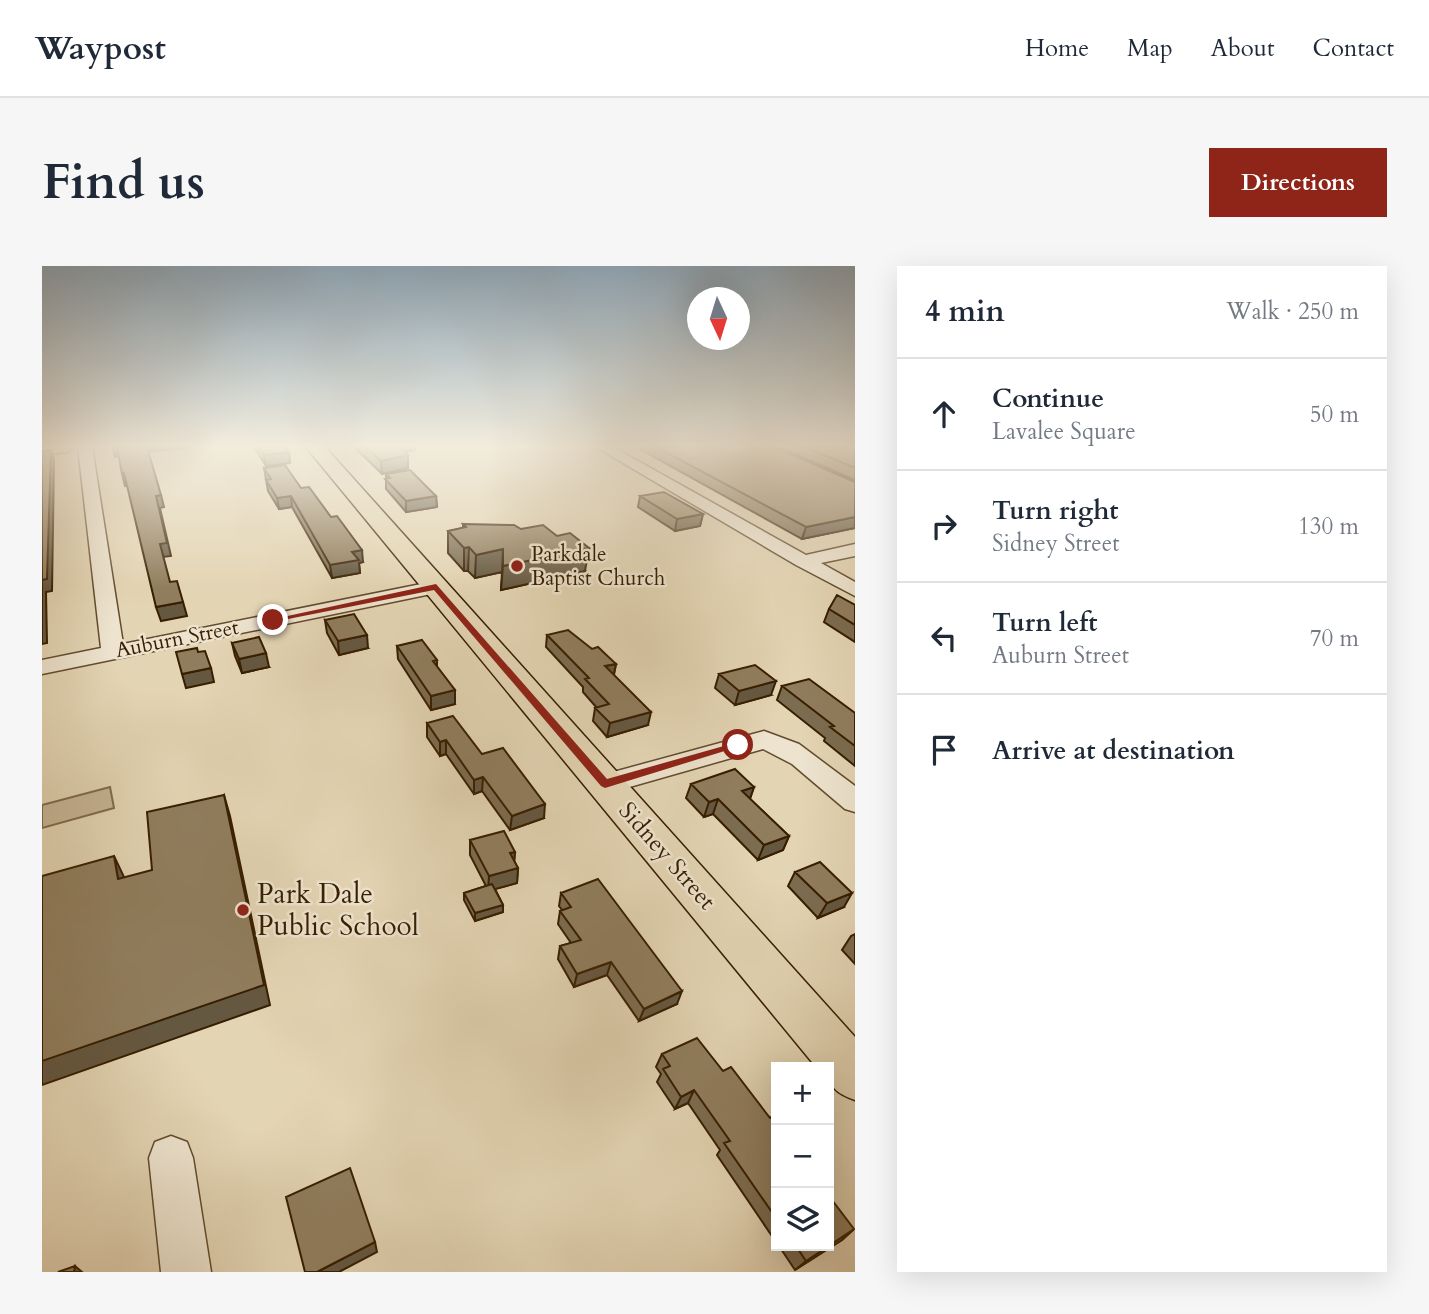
<!DOCTYPE html>
<html lang="en">
<head>
<meta charset="utf-8">
<style>
	:root { --surface:#fff; --page:#f6f6f7; --text:#1f2937; --muted:#747a83; --line:#e0e1e3; --accent:#8f2418 }
	body { margin:0; font-family:Cardo,serif; background:var(--page); color:var(--text) }
	.controls { position:absolute; right:21px; bottom:21px; display:grid; overflow:hidden; border-radius:0px; box-shadow:0 7px 28px #0002 }
	.controls button { width:63px; height:63px; display:grid; place-items:center; padding:0; border:0; border-bottom:2px solid var(--line); background:var(--surface); color:var(--text); font:35px sans-serif }
	.compass { position:absolute; left:645px; top:21px; width:63px; height:63px; border-radius:50%; background:var(--surface); box-shadow:0 7px 28px #0002; rotate:176deg }
	.stop { position:absolute; width:21px; height:21px; margin:-16px; border:5px solid #8f2418; border-radius:50%; background:#fff }
	.stop.end { background:#8f2418; border-color:#fff; box-shadow:0 2px 7px #0008 }
	.list { margin:0; padding:0; list-style:none }
	h2 { display:flex; justify-content:space-between; align-items:center; height:91px; margin:0; padding:0 28px; font-size:30px }
	h2 small { font-size:23px; font-weight:400; color:var(--muted) }
	.list li { display:grid; grid-template-columns:46px 1fr auto; gap:21px; align-items:center; box-sizing:border-box; height:112px; padding:0 28px; border-top:2px solid var(--line) }
	.list b { display:block; font-size:26px; white-space:nowrap }
	.list p { margin:0; font-size:23px; white-space:nowrap; color:var(--muted) }
	.list em { font-size:23px; font-style:normal; color:var(--muted) }
	.icon { flex:none; width:38px; height:38px; fill:none; stroke:currentColor; stroke-width:2; stroke-linecap:round; stroke-linejoin:round }
	.map { position:relative; flex:none; width:813px; height:1006px; overflow:hidden; border-radius:0px }
	header { display:flex; align-items:center; gap:42px; box-sizing:border-box; height:98px; padding:0 35px; background:var(--surface); border-bottom:2px solid var(--line) }
	header strong { font-size:33px }
	nav { display:flex; gap:38px; margin-inline-start:auto; font-size:24px }
	.intro { display:flex; align-items:center; justify-content:space-between; box-sizing:border-box; height:168px; padding:0 42px }
	h1 { margin:0; font-size:49px }
	.button { padding:18px 32px; border-radius:0px; background:var(--accent); color:#fff; font-size:24px; font-weight:700 }
	main { display:flex; gap:42px; padding:0 42px }
	aside { flex:1; background:var(--surface); border-radius:0px; box-shadow:0 7px 28px #0002 }
	.map>svg:first-child { display:block }
</style>
</head>
<body>
<header>
<strong>Waypost</strong>
<nav><a>Home</a><a>Map</a><a>About</a><a>Contact</a></nav>
</header>
<div class="intro"><h1>Find us</h1><a class="button">Directions</a></div>
<main>
<div class="map">
<svg width="813" height="1006" viewBox="0 0 813 1006">
	<rect width="100%" height="100%" fill="#e3d4b3"/>
	<filter id="stains"><feTurbulence type="fractalNoise" baseFrequency=".00286" numOctaves="4"/><feColorMatrix values="0 0 0 0 .2 0 0 0 0 .09 0 0 0 0 .02 0 0 0 .5 -.17"/></filter>
	<radialGradient id="worn" r=".72"><stop offset=".6" stop-color="#630" stop-opacity="0"/><stop offset="1" stop-color="#630" stop-opacity=".3"/></radialGradient>
	<path fill="#c6b595" stroke="#7e6a4a" stroke-width="2" d="M 68,521 L 72,542 L 0,562 L 0,539 Z"/>
	<g fill="none" stroke-linecap="round" stroke-linejoin="round">
		<g stroke="#624c2d" stroke-width="3">
			<path id="minor" d="M 36,181 L 50,181 L 81,378 L 394,315 L 401,317 L 404,321 L 401,325 L 394,327 L 0,408 L 0,394 L 59,382 Z
				M 554,181 L 571,181 L 764,289 L 813,278 L 813,290 L 779,297 L 813,316 L 813,330 L 754,299 Z
				M 722,465 L 757,478 L 813,520 L 813,546 L 803,543 L 750,498 L 721,483 L 563,528 L 553,525 L 549,518 L 553,511 Z
				M 129,870 L 145,876 L 151,892 L 169,1006 L 119,1006 L 107,892 L 113,876 Z"/>
		</g>
		<g stroke="#371e00" stroke-width="3">
			<path id="major" d="M 0,181 L 34,181 L 25,186 L 0,189 Z
				M 264,181 L 283,181 L 813,771 L 813,834 C 794,827 787,822 787,801 L 774,801 Z"/>
		</g>
		<use href="#minor" fill="#ede3ce" fill-rule="evenodd"/>
		<use href="#major" fill="#e3d4b3" fill-rule="evenodd"/>
	</g>
	<path fill="#7c6c50" stroke="#371e00" stroke-width="2" d="M 212,181 L 243,181 L 247,186 L 248,197 L 224,200 Z
		M 312,181 L 373,181 L 373,184 L 362,186 L 366,189 L 366,202 L 340,208 Z
		M 594,181 L 732,181 L 813,216 L 813,262 L 760,273 Z
		M 737,181 L 813,181 L 813,214 Z
		M 222,202 L 259,222 L 321,296 L 317,297 L 318,307 L 290,312 L 250,241 L 237,243 L 226,225 Z
		M 344,208 L 394,230 L 395,241 L 364,246 L 344,223 Z
		M 598,230 L 661,248 L 658,260 L 633,265 L 596,241 Z
		M 421,258 L 543,305 L 459,324 L 460,306 L 433,312 L 426,305 L 422,305 L 406,287 L 406,265 L 421,262 Z
		M 813,339 L 813,376 L 782,356 L 787,343 Z
		M 283,354 L 326,382 L 297,389 L 285,367 Z
		M 505,369 L 550,383 L 574,398 L 572,409 L 606,459 L 565,471 L 551,455 L 553,442 L 555,442 L 541,426 L 541,421 L 504,381 Z
		M 190,377 L 227,401 L 200,407 L 193,390 Z
		M 355,380 L 395,394 L 395,401 L 413,438 L 389,444 L 356,393 Z
		M 677,408 L 729,429 L 693,439 L 673,422 Z
		M 740,420 L 813,447 L 813,500 L 782,475 L 783,472 L 735,434 Z
		M 385,457 L 440,488 L 502,552 L 468,564 L 440,525 L 432,528 L 404,488 L 398,490 L 385,471 Z
		M 649,518 L 712,521 L 708,533 L 747,570 L 741,584 L 716,594 L 671,548 L 662,551 L 644,532 Z
		M 428,574 L 473,586 L 472,595 L 476,602 L 475,617 L 453,623 L 461,639 L 461,646 L 433,655 L 422,634 L 422,627 L 444,620 L 428,589 Z
		M 753,606 L 802,641 L 776,652 L 746,620 Z
		M 519,627 L 635,738 L 597,755 L 565,709 L 532,721 L 516,693 L 518,680 L 529,677 L 516,658 L 518,645 L 520,644 L 517,640 Z
		M 813,668 L 813,698 L 800,684 L 809,670 Z
		M 620,788 L 681,805 L 728,852 L 734,849 L 734,976 L 675,889 L 678,884 L 646,837 L 633,843 L 615,816 L 619,808 L 614,801 Z
		M 812,963 L 800,974 L 753,1004 L 737,980 L 787,980 Z"/>
	<path fill="#655841" stroke="#371e00" stroke-width="2" d="M 71,181 L 75,181 L 78,190 L 73,191 Z
		M 105,181 L 150,181 L 107,186 Z
		M 350,181 L 373,181 L 373,184 L 350,187 Z
		M 9,184 L 12,194 L 10,325 L 4,326 L 5,377 L 0,378 L 0,314 Z
		M 247,186 L 248,197 L 224,200 L 222,189 Z
		M 366,189 L 366,202 L 340,208 L 339,195 Z
		M 82,207 L 86,219 L 83,220 L 80,208 Z
		M 119,229 L 122,241 L 118,242 L 129,290 L 121,291 L 118,278 L 114,230 Z
		M 249,230 L 250,241 L 237,243 L 235,232 Z
		M 394,230 L 395,241 L 364,246 L 364,235 Z
		M 661,248 L 658,260 L 633,265 L 635,253 Z
		M 813,251 L 813,262 L 760,273 L 764,261 Z
		M 427,281 L 426,305 L 422,305 L 422,282 Z
		M 547,282 L 543,305 L 459,324 L 461,300 Z
		M 461,283 L 460,306 L 433,312 L 434,289 Z
		M 320,284 L 321,296 L 317,297 L 318,307 L 290,312 L 288,299 L 310,286 Z
		M 141,336 L 145,350 L 119,355 L 114,341 Z
		M 325,369 L 326,382 L 297,389 L 296,375 Z
		M 224,387 L 227,401 L 200,407 L 197,393 Z
		M 574,398 L 571,411 L 563,400 Z
		M 169,402 L 172,416 L 144,422 L 140,408 Z
		M 734,415 L 729,429 L 693,439 L 697,425 Z
		M 413,424 L 413,438 L 389,444 L 389,430 Z
		M 609,446 L 606,459 L 565,471 L 568,457 Z
		M 404,474 L 404,488 L 398,490 L 398,476 Z
		M 441,511 L 440,525 L 432,528 L 432,514 Z
		M 712,521 L 707,535 L 700,525 Z
		M 182,529 L 188,550 L 228,739 L 0,819 L 0,795 Z
		M 676,533 L 671,548 L 662,551 L 667,536 Z
		M 503,538 L 502,552 L 468,564 L 470,550 Z
		M 747,570 L 741,584 L 716,594 L 722,579 Z
		M 473,586 L 472,600 L 468,587 Z
		M 72,590 L 82,611 L 86,634 L 76,613 Z
		M 476,602 L 475,617 L 446,625 L 447,610 Z
		M 810,627 L 802,641 L 776,652 L 785,637 Z
		M 461,639 L 461,646 L 433,655 L 433,647 Z
		M 569,696 L 565,709 L 532,721 L 535,708 Z
		M 640,725 L 635,738 L 597,755 L 602,743 Z
		M 652,824 L 646,837 L 633,843 L 639,831 Z
		M 812,963 L 800,974 L 753,1004 L 764,995 Z
		M 333,976 L 335,986 L 297,1006 L 275,1006 Z
		M 33,1000 L 40,1006 L 32,1006 Z"/>
	<path fill="#907d5d" stroke="#371e00" stroke-width="2" d="M 75,181 L 105,181 L 119,229 L 114,230 L 125,277 L 118,278 L 128,316 L 135,315 L 141,336 L 114,341 L 82,207 L 80,208 Z
		M 217,181 L 243,181 L 247,186 L 222,189 Z
		M 324,181 L 357,181 L 366,189 L 339,195 Z
		M 614,181 L 732,181 L 813,216 L 813,251 L 764,261 Z
		M 763,181 L 813,181 L 813,202 Z
		M 9,184 L 5,313 L 0,314 L 0,185 Z
		M 243,199 L 259,222 L 267,221 L 289,251 L 295,250 L 320,284 L 310,286 L 317,294 L 288,299 L 249,230 L 235,232 L 224,214 L 229,213 L 222,202 Z
		M 368,204 L 394,230 L 364,235 L 343,213 L 348,212 L 344,208 Z
		M 622,226 L 661,248 L 635,253 L 598,230 Z
		M 421,258 L 472,259 L 479,263 L 501,259 L 515,270 L 528,267 L 547,282 L 461,300 L 461,283 L 434,289 L 427,281 L 422,282 L 406,265 L 424,261 Z
		M 795,329 L 813,339 L 813,359 L 787,343 Z
		M 312,348 L 325,369 L 296,375 L 283,354 Z
		M 526,364 L 550,383 L 556,381 L 574,398 L 563,400 L 609,446 L 568,457 L 553,442 L 567,438 L 543,413 L 547,412 L 505,369 Z
		M 217,371 L 224,387 L 197,393 L 190,377 Z
		M 380,374 L 395,394 L 391,395 L 413,424 L 389,430 L 355,380 Z
		M 155,382 L 156,386 L 163,385 L 169,402 L 140,408 L 134,386 Z
		M 713,399 L 734,415 L 697,425 L 677,408 Z
		M 767,413 L 813,447 L 813,480 L 788,461 L 792,460 L 740,420 Z
		M 411,450 L 440,488 L 461,482 L 503,538 L 470,550 L 441,511 L 432,514 L 404,474 L 398,476 L 385,457 Z
		M 693,503 L 712,521 L 700,525 L 747,570 L 722,579 L 676,533 L 667,536 L 649,518 Z
		M 182,529 L 222,719 L 0,795 L 0,610 L 72,590 L 76,613 L 110,604 L 105,546 Z
		M 462,565 L 473,586 L 468,587 L 476,602 L 447,610 L 428,574 Z
		M 778,596 L 810,627 L 785,637 L 753,606 Z
		M 556,613 L 640,725 L 602,743 L 569,696 L 535,708 L 518,680 L 539,674 L 518,645 L 529,641 L 519,627 Z
		M 450,618 L 461,639 L 433,647 L 422,627 Z
		M 655,772 L 681,805 L 689,801 L 728,852 L 734,849 L 734,952 L 682,877 L 688,875 L 652,824 L 639,831 L 621,803 L 628,800 L 620,788 Z
		M 308,902 L 333,976 L 275,1006 L 263,1006 L 244,931 Z
		M 787,930 L 812,963 L 764,995 L 754,980 L 787,980 Z
		M 33,1000 L 32,1006 L 16,1006 Z"/>
	<linearGradient id="sky" x2="0" y2="1"><stop stop-color="#8fa8ba"/><stop offset="0.56" stop-color="#f2ecdd"/><stop offset="1" stop-color="#f2ecdd" stop-opacity="0"/></linearGradient>
	<rect width="813" height="322" fill="url(#sky)"/>
	<path fill="#8f2418" d="M 394,318 L 565,513 L 696,476 L 702,479 L 563,522 L 559,520 L 392,324 L 231,356 L 227,354 Z"/>
	<g fill="#8f2418" stroke="#ede3ce" stroke-width="2.5">
		<circle cx="475" cy="300" r="7"/>
		<circle cx="201" cy="644" r="7"/>
	</g>
	<g text-anchor="middle" dominant-baseline="central" stroke-width="5" stroke-linejoin="round" paint-order="stroke">
		<g font-size="21" fill="#371e00" stroke="#ede3ce" text-anchor="start">
			<text x="489" y="288">Parkdale<tspan x="489" dy="24">Baptist Church</tspan></text>
		</g>
		<g font-size="21" fill="#371e00" stroke="#ede3ce">
			<text transform="translate(135 373) rotate(-11)">Auburn Street</text>
		</g>
		<g font-size="24" fill="#371e00" stroke="#ede3ce">
			<text transform="translate(625 590) rotate(49)">Sidney Street</text>
		</g>
		<g font-size="28" fill="#371e00" stroke="#ede3ce" text-anchor="start">
			<text x="215" y="628">Park Dale<tspan x="215" dy="32">Public School</tspan></text>
		</g>
	</g>
	<rect width="100%" height="100%" filter="url(#stains)"/>
	<rect width="100%" height="100%" fill="url(#worn)"/>
</svg>
<div class="controls">
<button>+</button>
<button>−</button>
<button><svg class="icon" aria-label="layers" viewBox="0 0 24 24"><path d="M12 4l9 5-9 5-9-5zM3 14l9 5 9-5"/></svg></button>
</div>
<svg class="compass" viewBox="-18 -18 36 36"><path d="M0-13l5 13h-10z" fill="#e53935"/><path d="M0 13l5-13h-10z" fill="#747a83"/></svg>
<div class="stop" style="left:696px;top:479px"></div>
<div class="stop end" style="left:231px;top:354px"></div>
</div>
<aside>
<h2>4 min<small>Walk · 250 m</small></h2>
<ul class="list">
<li><svg class="icon" aria-label="ahead" viewBox="0 0 24 24"><path d="M12 20V5M6 11l6-6 6 6"/></svg><div><b>Continue</b><p>Lavalee Square</p></div><em>50 m</em></li>
<li><svg class="icon" aria-label="right" viewBox="0 0 24 24"><path d="M7 20v-9h11M14 6l5 5-5 5"/></svg><div><b>Turn right</b><p>Sidney Street</p></div><em>130 m</em></li>
<li><svg class="icon" aria-label="left" viewBox="0 0 24 24"><path d="M17 20v-9H6M10 6l-5 5 5 5"/></svg><div><b>Turn left</b><p>Auburn Street</p></div><em>70 m</em></li>
<li><svg class="icon" aria-label="arrive" viewBox="0 0 24 24"><path d="M6 21V4h12l-3 4 3 4H6"/></svg><div><b>Arrive at destination</b></div></li>
</ul>
</aside>
</main>
</body>
</html>
